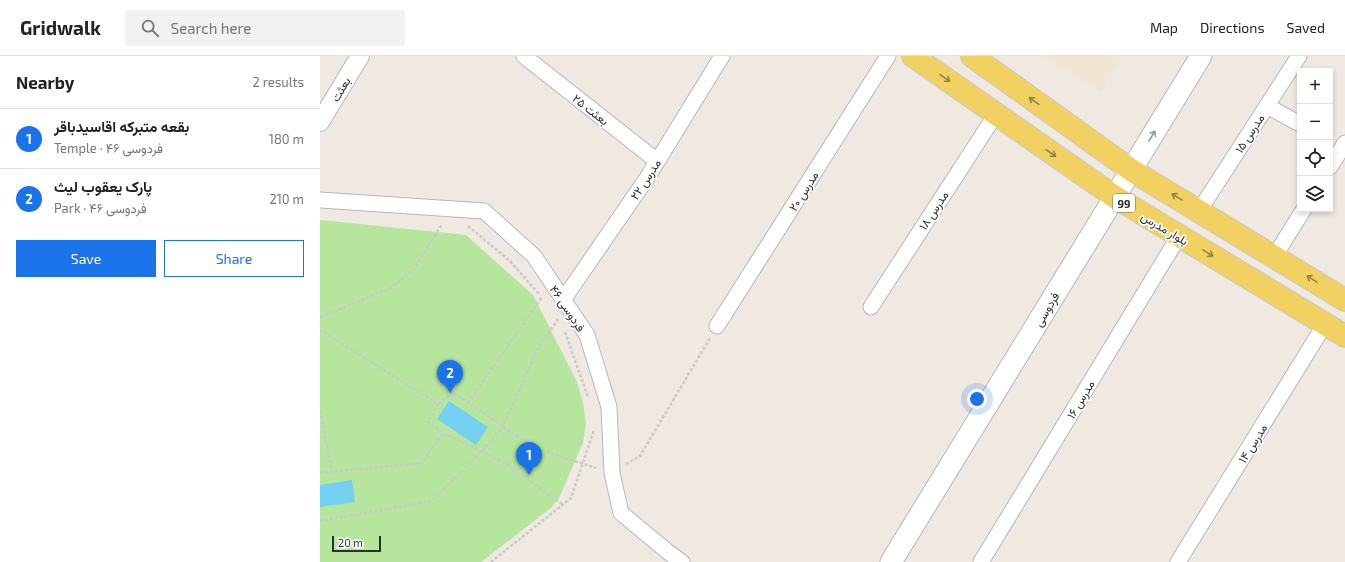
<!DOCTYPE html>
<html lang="en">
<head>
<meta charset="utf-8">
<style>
	:root { --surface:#fff; --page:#f2f2f2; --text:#222; --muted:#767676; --line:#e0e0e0; --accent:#1a73e8 }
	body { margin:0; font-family:"Exo 2",Vazirmatn,sans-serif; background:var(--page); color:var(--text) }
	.controls { position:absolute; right:12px; top:12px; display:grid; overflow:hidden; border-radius:0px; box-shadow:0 2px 6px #0003 }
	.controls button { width:36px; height:36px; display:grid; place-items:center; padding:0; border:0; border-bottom:1px solid var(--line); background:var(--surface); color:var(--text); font:20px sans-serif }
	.scale { position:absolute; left:12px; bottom:10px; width:49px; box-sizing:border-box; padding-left:4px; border:2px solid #2e2e2e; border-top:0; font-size:11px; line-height:14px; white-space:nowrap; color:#2e2e2e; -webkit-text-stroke:3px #fff; paint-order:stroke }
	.you { position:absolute; left:657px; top:343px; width:14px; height:14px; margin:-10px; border:3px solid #fff; border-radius:50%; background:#1a73e8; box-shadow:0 0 0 6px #1a73e833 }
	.badge { display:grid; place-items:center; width:26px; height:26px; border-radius:50%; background:var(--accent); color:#fff; font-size:13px; font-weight:700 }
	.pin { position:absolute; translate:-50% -33px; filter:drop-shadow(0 1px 2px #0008) }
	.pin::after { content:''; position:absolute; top:21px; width:14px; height:12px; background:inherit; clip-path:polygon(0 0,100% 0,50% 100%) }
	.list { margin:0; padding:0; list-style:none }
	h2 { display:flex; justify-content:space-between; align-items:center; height:52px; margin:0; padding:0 16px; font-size:17px }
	h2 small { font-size:13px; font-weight:400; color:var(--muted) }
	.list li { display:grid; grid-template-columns:26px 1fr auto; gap:12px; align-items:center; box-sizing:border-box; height:60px; padding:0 16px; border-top:1px solid var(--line) }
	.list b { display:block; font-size:15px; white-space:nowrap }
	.list p { margin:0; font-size:13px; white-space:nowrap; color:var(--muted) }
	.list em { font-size:13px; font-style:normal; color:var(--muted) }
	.actions { display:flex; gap:8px; padding:12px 16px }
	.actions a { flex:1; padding:9px 0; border:1px solid var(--accent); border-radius:0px; text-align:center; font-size:14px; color:var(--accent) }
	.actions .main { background:var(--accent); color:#fff }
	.icon { flex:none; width:22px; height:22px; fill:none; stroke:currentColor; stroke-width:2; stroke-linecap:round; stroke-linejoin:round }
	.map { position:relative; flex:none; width:1025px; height:506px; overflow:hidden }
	header { display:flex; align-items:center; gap:24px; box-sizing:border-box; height:56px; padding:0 20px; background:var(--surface); border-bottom:1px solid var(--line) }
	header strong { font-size:19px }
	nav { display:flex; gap:22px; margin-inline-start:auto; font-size:14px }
	.search { width:280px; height:36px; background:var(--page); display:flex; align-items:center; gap:10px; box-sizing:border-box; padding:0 14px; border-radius:0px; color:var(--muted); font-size:15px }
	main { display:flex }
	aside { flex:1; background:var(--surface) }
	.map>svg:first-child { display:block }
</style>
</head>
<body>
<header>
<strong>Gridwalk</strong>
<div class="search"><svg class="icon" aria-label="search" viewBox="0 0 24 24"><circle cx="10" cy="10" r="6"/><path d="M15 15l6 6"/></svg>Search here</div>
<nav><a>Map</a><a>Directions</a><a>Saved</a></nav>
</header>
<main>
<aside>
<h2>Nearby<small>2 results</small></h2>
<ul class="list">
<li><span class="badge">1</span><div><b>بقعه متبرکه اقاسیدباقر</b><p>Temple · فردوسی ۴۶</p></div><em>180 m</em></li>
<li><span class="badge">2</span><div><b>پارک یعقوب لیث</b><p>Park · فردوسی ۴۶</p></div><em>210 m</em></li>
</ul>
<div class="actions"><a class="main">Save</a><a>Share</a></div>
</aside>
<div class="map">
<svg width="1025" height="506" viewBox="0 0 1025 506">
	<rect width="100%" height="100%" fill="#efe9e1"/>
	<path fill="#f0e6d1" d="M 722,0 L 802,0 L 781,35 Z"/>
	<path fill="#b6e59e" d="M 0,164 L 146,179 L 213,239 L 257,326 L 263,347 L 266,368 L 263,387 L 239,442 L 231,452 L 161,506 L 0,506 Z"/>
	<path fill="#75cff0" d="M 129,345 L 168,371 L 156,389 L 117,363 Z
		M 32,424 L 35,446 L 0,451 L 0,429 Z"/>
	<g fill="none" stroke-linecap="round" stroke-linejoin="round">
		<g stroke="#b4b7c1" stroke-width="17">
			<path id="minor" d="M 204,0 L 337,105
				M 947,50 L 980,68
				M 1010,111 L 1025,87
				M 0,144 L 164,155 L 214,200 L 267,279 L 289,351 L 292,417 L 301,457 L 348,496 L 362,506
				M 879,155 L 979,0
				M 954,201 L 984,153
				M 243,244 L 327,122 L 402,0
				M 551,251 L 676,58
				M 397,270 L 568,0
				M 661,506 L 859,180
				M 858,506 L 1005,268"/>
		</g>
		<g stroke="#b4b7c1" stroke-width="20">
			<path id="tertiary" d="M 0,66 L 40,0"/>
		</g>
		<g stroke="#b4b7c1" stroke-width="23">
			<path id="secondary" d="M 571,506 L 881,0"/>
		</g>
		<g stroke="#c9c9c9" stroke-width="24">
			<path id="primary" d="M 593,0 L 795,141 L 1025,280
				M 652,0 L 811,114 L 1025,244"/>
		</g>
		<path stroke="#c9c9c9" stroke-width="2.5" stroke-dasharray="3 2" stroke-linecap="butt" d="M 148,170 L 189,204 L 219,238
			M 0,261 L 71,232 L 94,213 L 122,168
			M 0,274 L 118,348 L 133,336 L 214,392 L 276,412
			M 245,276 L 268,341
			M 148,347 L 222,241
			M 118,348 L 108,366 L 123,377
			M 0,355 L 12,415
			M 306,408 L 320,400 L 390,282
			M 0,417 L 102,407 L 123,377 L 187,408 L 243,449
			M 0,465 L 112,445 L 161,396 L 183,371 L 215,298 L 238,263
			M 171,506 L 251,442 L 274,374"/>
		<use href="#minor" stroke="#fff" stroke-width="15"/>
		<use href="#tertiary" stroke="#fff" stroke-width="18"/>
		<use href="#secondary" stroke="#fff" stroke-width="21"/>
		<use href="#primary" stroke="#f2d163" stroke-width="22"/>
	</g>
	<defs><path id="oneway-shaft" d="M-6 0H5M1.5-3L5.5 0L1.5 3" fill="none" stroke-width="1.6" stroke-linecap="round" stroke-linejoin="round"/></defs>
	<g stroke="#908048">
		<use href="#oneway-shaft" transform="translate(625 22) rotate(35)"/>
		<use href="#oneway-shaft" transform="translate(714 45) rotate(-145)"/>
		<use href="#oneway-shaft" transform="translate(731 97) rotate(35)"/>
		<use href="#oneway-shaft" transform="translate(857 141) rotate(-149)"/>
		<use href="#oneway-shaft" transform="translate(888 197) rotate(31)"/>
		<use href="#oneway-shaft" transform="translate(992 223) rotate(-149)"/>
	</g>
	<use stroke="#969696" href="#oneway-shaft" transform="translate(832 80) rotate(-59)"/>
	<g text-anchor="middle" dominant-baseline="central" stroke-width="3.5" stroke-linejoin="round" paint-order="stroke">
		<rect fill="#fff" stroke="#6d6d6d" stroke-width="1" x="793" y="138" width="22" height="18" rx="3"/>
		<g font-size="11" font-weight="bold" fill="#2e2e2e">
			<text x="804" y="147">99</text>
		</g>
		<g font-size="12" fill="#2e2e2e" stroke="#fff">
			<text transform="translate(20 33) rotate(-59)">بعثت</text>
			<text transform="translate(271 53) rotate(38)">بعثت ۲۵</text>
			<text transform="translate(929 77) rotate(-57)">مدرس ۱۵</text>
			<text transform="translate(325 123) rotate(-57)">مدرس ۲۲</text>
			<text transform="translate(483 135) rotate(-58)">مدرس ۲۰</text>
			<text transform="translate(613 154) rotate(-57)">مدرس ۱۸</text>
			<text transform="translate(845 172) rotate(31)">بلوار مدرس</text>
			<text transform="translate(248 252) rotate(56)">فردوسی ۴۶</text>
			<text transform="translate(726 253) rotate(-59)">فردوسی</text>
			<text transform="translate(760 343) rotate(-59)">مدرس ۱۶</text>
			<text transform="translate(932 387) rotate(-58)">مدرس ۱۴</text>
		</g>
	</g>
</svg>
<div class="controls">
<button>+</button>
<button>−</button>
<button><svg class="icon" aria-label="locate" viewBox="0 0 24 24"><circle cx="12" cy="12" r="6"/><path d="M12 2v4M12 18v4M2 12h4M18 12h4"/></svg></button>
<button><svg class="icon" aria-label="layers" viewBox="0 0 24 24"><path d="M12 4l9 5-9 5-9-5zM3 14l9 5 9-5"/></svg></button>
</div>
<div class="scale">20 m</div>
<div class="you"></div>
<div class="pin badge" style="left:209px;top:419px">1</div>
<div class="pin badge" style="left:130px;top:337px">2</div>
</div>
</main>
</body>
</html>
